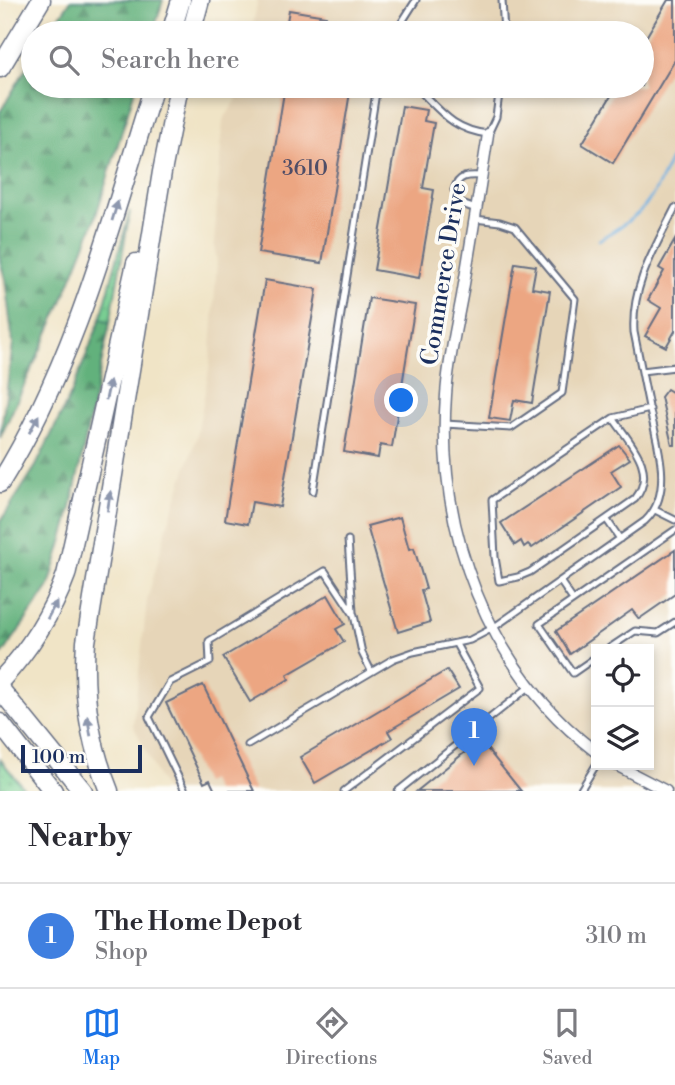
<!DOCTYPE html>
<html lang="en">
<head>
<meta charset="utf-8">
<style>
	:root { --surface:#fff; --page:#f7f7f7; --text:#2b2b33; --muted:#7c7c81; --line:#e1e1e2; --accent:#1a73e8 }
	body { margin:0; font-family:"Libre Bodoni",serif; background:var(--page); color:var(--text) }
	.controls { position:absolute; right:21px; bottom:21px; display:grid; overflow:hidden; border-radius:0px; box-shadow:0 4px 10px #0003 }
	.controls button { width:63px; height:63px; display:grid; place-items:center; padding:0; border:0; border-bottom:2px solid var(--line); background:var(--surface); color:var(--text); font:35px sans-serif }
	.scale { position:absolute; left:21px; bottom:18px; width:121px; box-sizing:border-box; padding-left:7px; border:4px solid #1b2f5e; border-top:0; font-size:19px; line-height:24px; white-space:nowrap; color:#1b2f5e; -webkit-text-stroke:5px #fdfcf7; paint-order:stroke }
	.you { position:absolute; left:402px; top:401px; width:24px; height:24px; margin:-18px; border:5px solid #fff; border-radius:50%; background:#1a73e8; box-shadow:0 0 0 10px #1a73e833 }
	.badge { display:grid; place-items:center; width:46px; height:46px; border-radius:50%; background:var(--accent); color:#fff; font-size:23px; font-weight:700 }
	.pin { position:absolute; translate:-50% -58px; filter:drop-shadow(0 2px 4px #0008) }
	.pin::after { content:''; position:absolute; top:37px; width:24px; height:21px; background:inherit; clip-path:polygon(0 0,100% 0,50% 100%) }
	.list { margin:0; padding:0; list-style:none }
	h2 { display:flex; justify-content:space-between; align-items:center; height:91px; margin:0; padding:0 28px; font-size:30px }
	h2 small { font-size:23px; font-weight:400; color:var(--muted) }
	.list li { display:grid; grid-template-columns:46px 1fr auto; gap:21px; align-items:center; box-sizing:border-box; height:105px; padding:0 28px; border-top:2px solid var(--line) }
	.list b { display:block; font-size:26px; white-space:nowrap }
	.list p { margin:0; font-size:23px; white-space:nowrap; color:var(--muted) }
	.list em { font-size:23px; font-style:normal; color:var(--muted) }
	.icon { flex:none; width:38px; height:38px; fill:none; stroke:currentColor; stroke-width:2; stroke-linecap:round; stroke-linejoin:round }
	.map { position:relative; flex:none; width:675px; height:791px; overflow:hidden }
	.search { position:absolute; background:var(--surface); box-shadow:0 4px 10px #0003; left:21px; right:21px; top:21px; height:77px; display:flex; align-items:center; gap:18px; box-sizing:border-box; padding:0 24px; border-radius:38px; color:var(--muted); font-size:26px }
	.sheet { height:196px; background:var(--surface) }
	nav { display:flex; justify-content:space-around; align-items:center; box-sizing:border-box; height:98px; border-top:2px solid var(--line); background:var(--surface); font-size:19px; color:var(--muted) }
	nav a { display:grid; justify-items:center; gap:4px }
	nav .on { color:var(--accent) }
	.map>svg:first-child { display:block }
</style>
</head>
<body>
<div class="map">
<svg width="675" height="791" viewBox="0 0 675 791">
	<defs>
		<pattern id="grass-dots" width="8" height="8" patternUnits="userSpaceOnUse" patternTransform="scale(1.75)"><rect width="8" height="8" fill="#79ce92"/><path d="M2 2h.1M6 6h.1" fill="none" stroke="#68b180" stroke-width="1.8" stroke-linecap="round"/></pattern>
		<pattern id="forest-firs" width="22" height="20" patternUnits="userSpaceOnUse" patternTransform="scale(1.75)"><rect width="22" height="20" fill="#62b17c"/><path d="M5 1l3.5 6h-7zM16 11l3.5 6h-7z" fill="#509069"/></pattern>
	</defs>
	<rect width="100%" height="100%" fill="#fdfcf7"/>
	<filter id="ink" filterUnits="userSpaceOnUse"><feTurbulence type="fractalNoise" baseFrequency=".0143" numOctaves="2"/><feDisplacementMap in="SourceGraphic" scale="14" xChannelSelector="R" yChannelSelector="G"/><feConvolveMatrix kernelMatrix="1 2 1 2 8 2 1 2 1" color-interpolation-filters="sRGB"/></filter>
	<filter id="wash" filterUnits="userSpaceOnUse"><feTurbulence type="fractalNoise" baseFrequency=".00686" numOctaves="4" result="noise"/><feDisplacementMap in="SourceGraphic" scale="28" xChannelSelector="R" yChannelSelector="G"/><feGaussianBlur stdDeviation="1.57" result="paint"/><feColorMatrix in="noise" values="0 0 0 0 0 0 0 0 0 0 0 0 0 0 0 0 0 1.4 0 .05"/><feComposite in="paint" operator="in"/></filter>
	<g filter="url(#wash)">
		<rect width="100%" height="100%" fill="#f0e4c6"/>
		<path fill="#e6d5b8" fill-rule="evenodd" d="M 258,0 L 675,0 L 675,783 L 668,779 L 662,791 L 165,791 L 133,725 L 147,601 L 167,527 L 197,436 L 210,364 L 217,261 L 214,245 L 223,120 L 236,101 L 239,86 L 642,86 L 642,33 L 251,33 ZM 596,649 L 649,649 L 649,765 L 596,765 Z"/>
		<path fill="url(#grass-dots)" stroke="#4a7e78" stroke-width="2" d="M 130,211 L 110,323 L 101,318 Z
			M 0,759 L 26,791 L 0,791 Z"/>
		<path fill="url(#forest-firs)" stroke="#3e706d" stroke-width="2" d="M 71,0 L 163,0 L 153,33 L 49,33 Z
			M 33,57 L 33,86 L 136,86 L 93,225 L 60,307 L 0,438 L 13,344 L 5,279 L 0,261 L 0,112 Z
			M 101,318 L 110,323 L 68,522 L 49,586 L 3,654 L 0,651 L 0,522 L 36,466 L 71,394 Z"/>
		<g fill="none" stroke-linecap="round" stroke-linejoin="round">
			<path stroke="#6cafe1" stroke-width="2.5" d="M 599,240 C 614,230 632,221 644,207 C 656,193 668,166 675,149"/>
		</g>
		<g id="blocks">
			<path fill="#eca682" d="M 668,0 L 675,0 L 675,60 L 613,163 L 582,144 L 617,86 L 642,86 L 642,44 Z
				M 289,10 L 326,16 L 323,33 L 285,33 Z
				M 285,86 L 351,86 L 322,263 L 258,253 Z
				M 402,106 L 426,110 L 424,121 L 434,123 L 423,188 L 434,190 L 419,278 L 374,270 Z
				M 675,240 L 675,331 L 666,347 L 645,336 L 661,308 L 648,300 L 664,271 L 659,268 Z
				M 515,263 L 536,266 L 532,288 L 550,291 L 532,403 L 514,400 L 510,421 L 489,418 Z
				M 265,280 L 317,289 L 280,507 L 252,502 L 248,524 L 225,520 Z
				M 369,298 L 415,305 L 392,447 L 380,445 L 378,458 L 344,452 Z
				M 667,389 L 675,394 L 675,445 L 672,445 L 661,397 Z
				M 619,445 L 630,459 L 611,471 L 621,487 L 532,548 L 528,544 L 524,547 L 521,541 L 515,545 L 501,523 Z
				M 400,517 L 409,549 L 414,548 L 426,589 L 421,590 L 430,622 L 398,632 L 367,526 Z
				M 675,550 L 675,594 L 639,619 L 632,610 L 570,654 L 556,631 Z
				M 328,595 L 345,624 L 336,629 L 344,642 L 287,675 L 289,679 L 250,702 L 223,657 Z
				M 447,670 L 459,689 L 388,731 L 392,738 L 315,783 L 300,757 Z
				M 203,685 L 254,791 L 215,791 L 210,780 L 204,783 L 166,703 Z
				M 480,740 L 521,791 L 417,791 Z"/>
		</g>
	</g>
	<g filter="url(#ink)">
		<use href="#blocks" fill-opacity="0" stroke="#666e82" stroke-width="2"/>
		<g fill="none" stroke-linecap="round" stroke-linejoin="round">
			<g stroke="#666e82" stroke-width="9">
				<path id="lane" d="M 502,0 L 504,33
					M 395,33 L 416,0
					M 415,86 C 440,110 452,130 488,134 L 496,117 L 500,86
					M 476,209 L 462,204 L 454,190 C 458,175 468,175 481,176
					M 642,371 L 675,367
					M 613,418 L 492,500 L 495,557 L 499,581 L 518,577 L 530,572 L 635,499 C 658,470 630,443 613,418 L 650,409
					M 445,424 L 511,428 L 562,393 L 575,299 L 515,227 L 500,222 L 475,219
					M 313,491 L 377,86
					M 655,510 L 675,520
					M 607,520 L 620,539
					M 348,540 L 353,612
					M 560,581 L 573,600
					M 608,649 L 635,631 L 658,633 L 675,622
					M 596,657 L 573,673 L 539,624 L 675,530
					M 248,745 L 393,659 L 413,652 L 470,640 L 493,628 L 645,521 C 675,493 657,442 649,407 C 644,382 639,357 634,332 C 631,286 655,248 675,208
					M 185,791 L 149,717 L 170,682 L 210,662 L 209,641 L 325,571 L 354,615 L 362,653 L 371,671
					M 344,791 L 480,688 L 456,644
					M 398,791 L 529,687
					M 580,791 L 596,765"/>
			</g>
			<g stroke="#666e82" stroke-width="13">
				<path id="street" d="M 488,134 C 480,188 471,242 462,296 C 456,329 448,362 446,395 C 436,530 488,670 596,752
					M 616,765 L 666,791"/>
			</g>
			<g stroke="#666e82" stroke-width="21">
				<path id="highway" d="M 171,33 L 181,0
					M 191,33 L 200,0
					M 0,68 L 41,0
					M 0,483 C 76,361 111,222 154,86
					M 0,681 C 29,650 51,616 66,575 L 136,263
					M 0,689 L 83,791
					M 0,723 L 53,791
					M 109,791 C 89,742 82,695 86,642 L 162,172 L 179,86"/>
			</g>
			<use href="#lane" stroke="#fff" stroke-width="5"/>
			<use href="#street" stroke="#fff" stroke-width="10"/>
			<use href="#highway" stroke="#fff" stroke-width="18"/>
		</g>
		<defs><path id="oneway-solid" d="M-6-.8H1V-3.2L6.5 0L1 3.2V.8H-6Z" transform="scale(1.75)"/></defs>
		<g fill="#8d97ae">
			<use href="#oneway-solid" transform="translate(115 211) rotate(-73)"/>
			<use href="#oneway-solid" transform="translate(108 390) rotate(-78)"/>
			<use href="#oneway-solid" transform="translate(34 424) rotate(-62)"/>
			<use href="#oneway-solid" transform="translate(109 501) rotate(-81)"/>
			<use href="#oneway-solid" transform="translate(52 610) rotate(-62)"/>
			<use href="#oneway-solid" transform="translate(89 726) rotate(-100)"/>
		</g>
	</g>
	<g text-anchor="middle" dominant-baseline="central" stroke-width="7" stroke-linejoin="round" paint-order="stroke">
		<g font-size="21" fill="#4f4d67">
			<text x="305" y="169">3610</text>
		</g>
		<g font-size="24" fill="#1b2f5e" stroke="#fdfcf7">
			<text transform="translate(444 274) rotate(-81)">Commerce Drive</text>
		</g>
	</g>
</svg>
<div class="controls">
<button><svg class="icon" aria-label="locate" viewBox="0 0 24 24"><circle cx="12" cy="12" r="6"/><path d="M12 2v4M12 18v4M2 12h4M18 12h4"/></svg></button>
<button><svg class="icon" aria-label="layers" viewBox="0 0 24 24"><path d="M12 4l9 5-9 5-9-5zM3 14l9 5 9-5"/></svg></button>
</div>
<div class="scale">100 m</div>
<div class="you"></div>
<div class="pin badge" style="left:474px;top:766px;background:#3f7fe0">1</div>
<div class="search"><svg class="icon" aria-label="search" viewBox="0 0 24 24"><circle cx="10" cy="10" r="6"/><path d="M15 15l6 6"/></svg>Search here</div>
</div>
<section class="sheet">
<h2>Nearby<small></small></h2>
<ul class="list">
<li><span class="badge" style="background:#3f7fe0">1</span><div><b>The Home Depot</b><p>Shop</p></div><em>310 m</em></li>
</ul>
</section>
<nav>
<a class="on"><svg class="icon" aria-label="map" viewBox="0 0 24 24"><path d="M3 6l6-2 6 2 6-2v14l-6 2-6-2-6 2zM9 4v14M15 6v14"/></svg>Map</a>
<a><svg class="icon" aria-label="directions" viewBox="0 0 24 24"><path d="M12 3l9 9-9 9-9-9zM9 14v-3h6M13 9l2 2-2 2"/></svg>Directions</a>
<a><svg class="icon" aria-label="saved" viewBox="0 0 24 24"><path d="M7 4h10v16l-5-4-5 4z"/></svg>Saved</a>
</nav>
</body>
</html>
